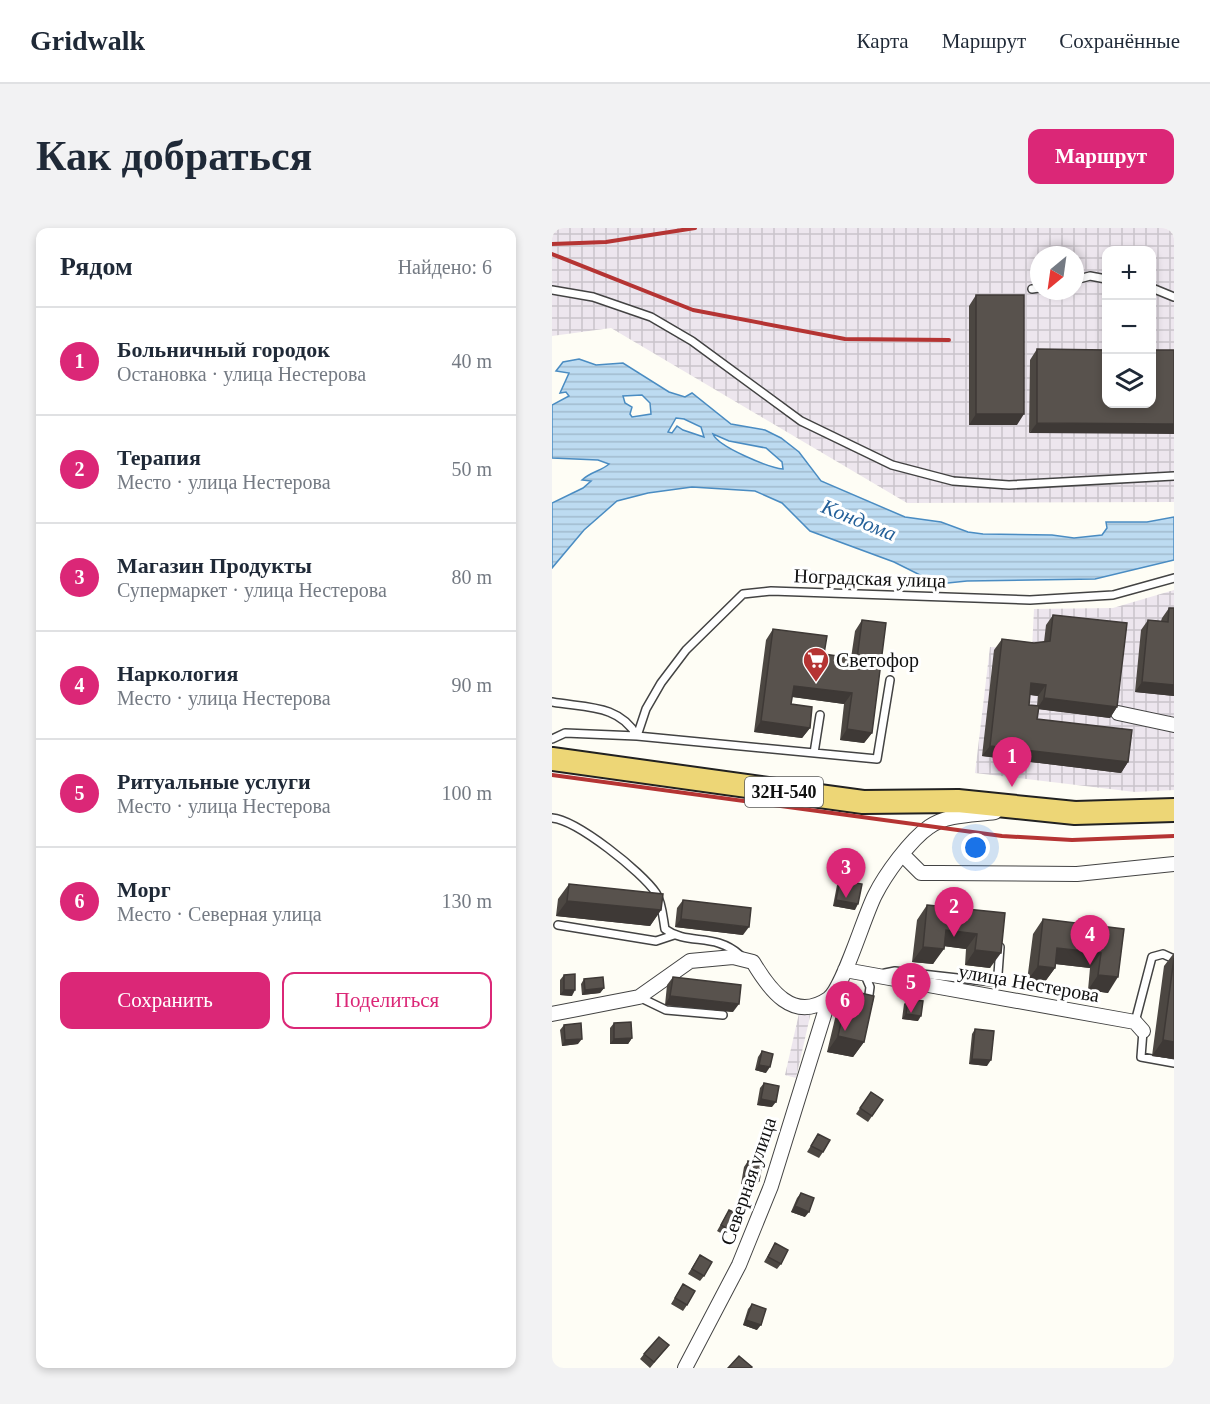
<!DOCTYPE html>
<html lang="ru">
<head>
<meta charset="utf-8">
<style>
	:root { --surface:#fff; --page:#f2f2f3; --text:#1f2937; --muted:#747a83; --line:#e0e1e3; --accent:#db2777 }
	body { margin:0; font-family:Georgia,serif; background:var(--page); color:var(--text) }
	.controls { position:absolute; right:18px; top:18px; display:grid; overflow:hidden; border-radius:12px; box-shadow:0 3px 9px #0003 }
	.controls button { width:54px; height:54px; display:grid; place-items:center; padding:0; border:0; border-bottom:2px solid var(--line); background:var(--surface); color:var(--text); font:30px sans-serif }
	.compass { position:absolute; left:478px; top:18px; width:54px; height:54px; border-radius:50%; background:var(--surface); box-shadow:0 3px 9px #0003; rotate:209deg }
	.you { position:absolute; left:424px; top:620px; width:21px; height:21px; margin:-15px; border:4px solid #fff; border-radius:50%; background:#1a73e8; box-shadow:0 0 0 9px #1a73e833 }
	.badge { display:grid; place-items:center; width:39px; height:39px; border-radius:50%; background:var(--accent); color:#fff; font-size:20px; font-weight:700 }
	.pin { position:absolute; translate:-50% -50px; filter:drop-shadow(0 2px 3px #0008) }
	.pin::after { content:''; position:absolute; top:32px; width:21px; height:18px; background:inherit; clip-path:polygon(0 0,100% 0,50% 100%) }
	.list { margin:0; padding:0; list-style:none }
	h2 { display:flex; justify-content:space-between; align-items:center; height:78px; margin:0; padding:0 24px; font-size:26px }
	h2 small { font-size:20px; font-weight:400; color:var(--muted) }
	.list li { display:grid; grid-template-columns:39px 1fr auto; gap:18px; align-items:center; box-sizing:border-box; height:108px; padding:0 24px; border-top:2px solid var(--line) }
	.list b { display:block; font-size:22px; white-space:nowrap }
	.list p { margin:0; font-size:20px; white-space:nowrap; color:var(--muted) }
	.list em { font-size:20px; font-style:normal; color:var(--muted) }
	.actions { display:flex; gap:12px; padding:18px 24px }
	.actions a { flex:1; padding:14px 0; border:2px solid var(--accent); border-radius:12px; text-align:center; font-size:21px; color:var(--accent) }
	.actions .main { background:var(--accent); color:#fff }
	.icon { flex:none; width:33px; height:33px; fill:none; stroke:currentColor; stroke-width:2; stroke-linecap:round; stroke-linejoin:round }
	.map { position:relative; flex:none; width:622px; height:1140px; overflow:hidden; border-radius:12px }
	header { display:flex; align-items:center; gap:36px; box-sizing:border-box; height:84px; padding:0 30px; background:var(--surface); border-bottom:2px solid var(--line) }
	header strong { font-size:28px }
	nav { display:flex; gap:33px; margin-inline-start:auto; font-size:21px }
	.intro { display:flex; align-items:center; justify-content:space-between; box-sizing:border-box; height:144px; padding:0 36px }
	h1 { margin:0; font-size:42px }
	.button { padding:15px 27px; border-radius:12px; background:var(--accent); color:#fff; font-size:21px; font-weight:700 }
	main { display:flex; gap:36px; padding:0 36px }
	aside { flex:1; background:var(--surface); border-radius:12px; box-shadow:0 3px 9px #0003 }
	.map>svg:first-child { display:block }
</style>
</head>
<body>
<header>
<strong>Gridwalk</strong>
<nav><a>Карта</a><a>Маршрут</a><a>Сохранённые</a></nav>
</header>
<div class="intro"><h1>Как добраться</h1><a class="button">Маршрут</a></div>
<main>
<aside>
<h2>Рядом<small>Найдено: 6</small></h2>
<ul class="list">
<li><span class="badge">1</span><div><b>Больничный городок</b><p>Остановка · улица Нестерова</p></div><em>40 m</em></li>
<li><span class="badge">2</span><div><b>Терапия</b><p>Место · улица Нестерова</p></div><em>50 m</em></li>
<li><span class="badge">3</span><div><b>Магазин Продукты</b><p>Супермаркет · улица Нестерова</p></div><em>80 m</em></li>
<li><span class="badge">4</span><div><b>Наркология</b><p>Место · улица Нестерова</p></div><em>90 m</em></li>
<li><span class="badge">5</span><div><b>Ритуальные услуги</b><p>Место · улица Нестерова</p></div><em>100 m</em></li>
<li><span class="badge">6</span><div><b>Морг</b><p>Место · Северная улица</p></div><em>130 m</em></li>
</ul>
<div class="actions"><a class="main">Сохранить</a><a>Поделиться</a></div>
</aside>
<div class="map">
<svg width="622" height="1140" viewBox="0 0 622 1140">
	<defs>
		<pattern id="industrial-grid" width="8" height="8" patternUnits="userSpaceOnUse" patternTransform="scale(1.5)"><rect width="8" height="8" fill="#ede6ee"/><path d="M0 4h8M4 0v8" fill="none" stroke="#cac4cb"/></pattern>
		<pattern id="water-rules" width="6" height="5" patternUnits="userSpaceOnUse" patternTransform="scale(1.5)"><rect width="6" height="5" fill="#bddbf1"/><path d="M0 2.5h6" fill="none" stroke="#a1bbce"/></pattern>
	</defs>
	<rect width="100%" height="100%" fill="#fefdf5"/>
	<path fill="url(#industrial-grid)" fill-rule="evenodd" d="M 0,0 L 622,0 L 622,274 L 355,275 L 59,100 L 0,108 ZM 554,22 L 600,22 L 600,176 L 554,176 ZM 487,27 L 523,27 L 523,63 L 487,63 Z
		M 622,362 L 622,562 L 583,564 L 423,545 L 438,419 L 480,421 L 482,381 L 561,380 Z
		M 248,781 L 259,784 L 244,850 L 233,847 Z"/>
	<path fill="url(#water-rules)" stroke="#4a8cc2" stroke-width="1.5" fill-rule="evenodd" d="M 27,131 L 44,137 L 71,135 L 117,164 L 133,169 L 140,165 L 179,196 L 213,202 L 229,210 L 247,224 L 269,253 L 353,289 L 389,294 L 416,304 L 431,306 L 500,307 L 522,310 L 550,307 L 555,300 L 554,294 L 595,294 L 622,289 L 622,332 L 543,351 L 415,353 L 386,356 L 342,334 L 258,303 L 230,275 L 203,263 L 140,259 L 96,265 L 65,273 L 32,302 L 0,340 L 0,275 L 31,260 L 39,253 L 30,252 C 38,244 49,243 57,236 L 46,232 L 0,230 L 0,177 L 17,168 L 14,164 L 8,165 L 17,145 L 4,143 L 11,134 ZM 90,167 L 98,175 L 99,186 L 80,189 L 78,186 L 80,179 L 73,175 L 71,168 ZM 124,190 L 132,191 L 149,199 L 152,209 L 131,202 L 125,198 L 120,205 L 116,204 ZM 161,206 L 177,213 L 214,220 L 230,234 L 231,241 C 218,240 166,219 161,206 Z"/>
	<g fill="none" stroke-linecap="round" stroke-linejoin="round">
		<g stroke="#434343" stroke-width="10">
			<path id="service" d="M 523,52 L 538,48 L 554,51
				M 600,60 L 622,69
				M 480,61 L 487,60
				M 0,62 L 41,69 L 99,89 L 140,113 L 249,193 L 340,237 L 401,253 L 457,257 L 622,248
				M 338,452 L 325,531 L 85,508 L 94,481 L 109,455 L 134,422 L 191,366 L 219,363 L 478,372 L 561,367 L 622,350
				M 0,474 C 33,480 67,476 85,508 L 13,505 L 0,511
				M 262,525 L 268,487
				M 0,590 C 25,592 90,644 104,665 C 110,674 111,690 113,701 C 136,718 162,704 188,727
				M 6,697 L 104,713 L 122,707
				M 312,745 L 318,759 L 316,774
				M 333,745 L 343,743 L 441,754 L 446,746 L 448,719
				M 87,769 L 114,782 L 171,787
				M 583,794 L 600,729 L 611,726 L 622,731
				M 591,803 L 589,829 L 622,835"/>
		</g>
		<g stroke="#434343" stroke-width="16">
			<path id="minor" d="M 566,485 L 622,497
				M 351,627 L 369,645 L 388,645 L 525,646 L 622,636
				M 293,742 L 583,794 L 591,803
				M 0,786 L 87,769 L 138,733 L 181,729 L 201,734 C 217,761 241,795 276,771 C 291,761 312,688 323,667 C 333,647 358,612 377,599 C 395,586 422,587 443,584
				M 133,1140 L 187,1037 L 219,958 L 277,771"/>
		</g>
		<g stroke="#212121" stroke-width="26">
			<path id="primary" d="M 0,531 L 311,574 L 406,573 L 523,585 L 622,582"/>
		</g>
		<use href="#service" stroke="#fff" stroke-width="7"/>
		<use href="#minor" stroke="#fff" stroke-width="14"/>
		<use href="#primary" stroke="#edd676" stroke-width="22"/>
		<path stroke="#b53433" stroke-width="4" d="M 0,16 L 54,14 L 143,0
			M 0,26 L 141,82 L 293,111 L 397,112
			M 0,547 L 450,608 L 520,612 L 622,608"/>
	</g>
	<path fill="#4c4742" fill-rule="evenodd" d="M 424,67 L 465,197 L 417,197 L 417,78 Z
		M 485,121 L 555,122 L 477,205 L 478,132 Z
		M 617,380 L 622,380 L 622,468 L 583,464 L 589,402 L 596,392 L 609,393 L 610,390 Z
		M 501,387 L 565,479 L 558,490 L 487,481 L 485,491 L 576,534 L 569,545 L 430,528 L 442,422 L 450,411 L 482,415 L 492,414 L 494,397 ZM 478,467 L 486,468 L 485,478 L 477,477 Z
		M 310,392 L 320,505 L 312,515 L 288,512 L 292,476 L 240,469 L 239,476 L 258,500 L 250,510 L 202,504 L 214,412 L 221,401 L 272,426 L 299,430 L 303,403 Z
		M 288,652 L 303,682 L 281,678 L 285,657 Z
		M 17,656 L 109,682 L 98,698 L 4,688 L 6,671 Z
		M 131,672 L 191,707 L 123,699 L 125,680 Z
		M 375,677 L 453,685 L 438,740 L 413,737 L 414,721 L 392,718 L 381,736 L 360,734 L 365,692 Z
		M 491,691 L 572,701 L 556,765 L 536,762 L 538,740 L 503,736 L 503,740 L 492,755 L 475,753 L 481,706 Z
		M 622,725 L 622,831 L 600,828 L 612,738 Z
		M 12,747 L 20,768 L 8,767 L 8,752 Z
		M 121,749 L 181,784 L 113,777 L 115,757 Z
		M 32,751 L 52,760 L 48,765 L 30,767 L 29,756 Z
		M 296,762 L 312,814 L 301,829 L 275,824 L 286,778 Z
		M 356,771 L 366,793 L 350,791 L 352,776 Z
		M 62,795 L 80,810 L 76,816 L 58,816 L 58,800 Z
		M 12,797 L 26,816 L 10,818 L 8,802 Z
		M 423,801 L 435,838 L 417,836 L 420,806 Z
		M 210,823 L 214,845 L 203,842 L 206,829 Z
		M 212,855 L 220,879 L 205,877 L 208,860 Z
		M 319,864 L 331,872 L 316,894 L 304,886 Z
		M 266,906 L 271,924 L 267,930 L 255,924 Z
		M 196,933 L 203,959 L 189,956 L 192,939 Z
		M 249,965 L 253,989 L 239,984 L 245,970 Z
		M 177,982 L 177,1002 L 174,1008 L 165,1003 Z
		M 223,1015 L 229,1036 L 225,1041 L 212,1034 Z
		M 148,1027 L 152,1048 L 148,1053 L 136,1046 Z
		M 131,1056 L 135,1077 L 131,1083 L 119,1076 Z
		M 200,1076 L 205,1102 L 191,1097 L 196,1081 Z
		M 117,1117 L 98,1140 L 88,1131 L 92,1126 Z"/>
	<path fill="#3e3936" d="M 424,186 L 472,186 L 465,197 L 417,197 Z
		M 485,195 L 622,196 L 622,206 L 477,205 Z
		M 590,454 L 622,457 L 622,468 L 583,464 Z
		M 479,455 L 494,457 L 486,468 L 472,466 Z
		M 242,458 L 300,465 L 292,476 L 234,468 Z
		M 492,470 L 565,479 L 558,490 L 485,481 Z
		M 209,493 L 258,500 L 250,510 L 202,504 Z
		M 295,501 L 320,505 L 312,515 L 288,512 Z
		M 438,518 L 576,534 L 569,545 L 430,528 Z
		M 284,672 L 306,676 L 303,682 L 281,678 Z
		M 15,673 L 109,682 L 98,698 L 4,688 Z
		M 129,691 L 197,699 L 191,707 L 123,699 Z
		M 394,702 L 425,706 L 414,721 L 383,717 Z
		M 371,719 L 392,721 L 381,736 L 360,734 Z
		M 505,720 L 549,725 L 538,740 L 495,735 Z
		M 423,722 L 449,725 L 438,740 L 413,737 Z
		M 486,738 L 503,740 L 492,755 L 475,753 Z
		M 546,747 L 566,749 L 556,765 L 536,762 Z
		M 52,760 L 48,765 L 30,767 L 33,762 Z
		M 12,762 L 23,762 L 20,768 L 8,767 Z
		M 118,768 L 187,776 L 181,784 L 113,777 Z
		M 354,786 L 369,788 L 366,793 L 350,791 Z
		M 286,808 L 312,814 L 301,829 L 275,824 Z
		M 80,810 L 76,816 L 58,816 L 62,811 Z
		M 30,811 L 26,816 L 10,818 L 13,812 Z
		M 611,812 L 622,814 L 622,831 L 600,828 Z
		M 420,831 L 439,832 L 435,838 L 417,836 Z
		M 207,837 L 218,839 L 214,845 L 203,842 Z
		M 209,871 L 224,874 L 220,879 L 205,877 Z
		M 193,951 L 207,953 L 203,959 L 189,956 Z
		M 243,978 L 257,984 L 253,989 L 239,984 Z
		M 194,1092 L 209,1097 L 205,1102 L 191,1097 Z"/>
	<path fill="#58524d" stroke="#3e3936" stroke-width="1.5" d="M 424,67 L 472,67 L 472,186 L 424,186 Z
		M 485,121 L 555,122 L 555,176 L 600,176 L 600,122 L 622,122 L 622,196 L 485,195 Z
		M 617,380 L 622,380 L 622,457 L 590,454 L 596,392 L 616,394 Z
		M 501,387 L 575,395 L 565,479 L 492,470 L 494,457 L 479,455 L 477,477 L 487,478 L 485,491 L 580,502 L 576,534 L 438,518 L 450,411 L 482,415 L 498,413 Z
		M 310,392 L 334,395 L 320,505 L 295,501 L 300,465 L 242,458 L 239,476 L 260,479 L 258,500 L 209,493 L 221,401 L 275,408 L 272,426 L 305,431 Z
		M 288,652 L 310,656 L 306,676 L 284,672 Z
		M 17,656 L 111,666 L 109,682 L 15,673 Z
		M 131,672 L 199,680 L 197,699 L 129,691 Z
		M 375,677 L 453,685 L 449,725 L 423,722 L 425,706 L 394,702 L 392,721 L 371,719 Z
		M 491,691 L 572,701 L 566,749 L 546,747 L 549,725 L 505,720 L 503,740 L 486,738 Z
		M 622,730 L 622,814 L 611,812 Z
		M 23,746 L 23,762 L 12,762 L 12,747 Z
		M 51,749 L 52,760 L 33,762 L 32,751 Z
		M 121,749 L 189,757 L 187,776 L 118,768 Z
		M 296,762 L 322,768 L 312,814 L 286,808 Z
		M 356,771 L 371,773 L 369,788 L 354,786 Z
		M 79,794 L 80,810 L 62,811 L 62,795 Z
		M 29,795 L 30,811 L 13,812 L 12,797 Z
		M 423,801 L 442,803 L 439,832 L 420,831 Z
		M 210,823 L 221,826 L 218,839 L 207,837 Z
		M 212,855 L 227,858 L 224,874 L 209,871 Z
		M 319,864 L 331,872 L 320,888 L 308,880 Z
		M 266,906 L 278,912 L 271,924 L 259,918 Z
		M 196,933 L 210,936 L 207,953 L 193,951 Z
		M 249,965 L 262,970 L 257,984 L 243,978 Z
		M 177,982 L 186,986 L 177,1002 L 169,997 Z
		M 223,1015 L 236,1022 L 229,1036 L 216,1029 Z
		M 148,1027 L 160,1034 L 152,1048 L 140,1041 Z
		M 131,1056 L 143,1063 L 135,1077 L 123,1070 Z
		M 200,1076 L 214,1081 L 209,1097 L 194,1092 Z
		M 107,1109 L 117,1117 L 102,1134 L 92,1126 Z
		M 187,1128 L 200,1139 L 199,1140 L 176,1140 Z"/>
	<defs>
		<g id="supermarket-pin" transform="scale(1.35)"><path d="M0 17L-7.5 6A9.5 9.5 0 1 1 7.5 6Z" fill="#b53433" stroke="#fff"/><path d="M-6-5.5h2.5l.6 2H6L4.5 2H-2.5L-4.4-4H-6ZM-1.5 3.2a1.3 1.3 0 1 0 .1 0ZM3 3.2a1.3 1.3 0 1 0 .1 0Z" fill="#fff"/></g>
	</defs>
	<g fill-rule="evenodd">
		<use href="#supermarket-pin" x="264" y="432"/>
	</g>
	<g text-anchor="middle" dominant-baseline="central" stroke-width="6" stroke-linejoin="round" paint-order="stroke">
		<rect fill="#fff" stroke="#585858" stroke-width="1.5" x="193" y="549" width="78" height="30" rx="4.5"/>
		<g font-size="18" font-weight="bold" fill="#101010">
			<text x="232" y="564">32Н-540</text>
		</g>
		<g font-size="20" fill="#101010" stroke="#fff">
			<text transform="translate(318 350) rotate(2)">Ноградская улица</text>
			<text transform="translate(477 755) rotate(10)">улица Нестерова</text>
			<text transform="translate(196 953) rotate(-71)">Северная улица</text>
		</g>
		<g font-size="20" fill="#101010" stroke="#fff" text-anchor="start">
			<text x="284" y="432">Светофор</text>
		</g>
		<g font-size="21" font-style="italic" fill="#235f98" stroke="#fff">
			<text transform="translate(307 292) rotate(22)">Кондома</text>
		</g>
	</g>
</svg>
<div class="controls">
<button>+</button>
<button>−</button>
<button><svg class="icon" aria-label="layers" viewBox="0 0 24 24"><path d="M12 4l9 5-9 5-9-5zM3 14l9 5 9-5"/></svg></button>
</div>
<svg class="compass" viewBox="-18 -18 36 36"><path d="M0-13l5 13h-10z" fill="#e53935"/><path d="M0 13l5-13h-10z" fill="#747a83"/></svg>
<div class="you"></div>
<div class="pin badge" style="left:460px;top:559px">1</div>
<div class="pin badge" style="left:402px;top:709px">2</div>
<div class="pin badge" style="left:294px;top:670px">3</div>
<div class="pin badge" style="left:538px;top:737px">4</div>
<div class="pin badge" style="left:359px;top:785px">5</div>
<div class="pin badge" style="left:293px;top:803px">6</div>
</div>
</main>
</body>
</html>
